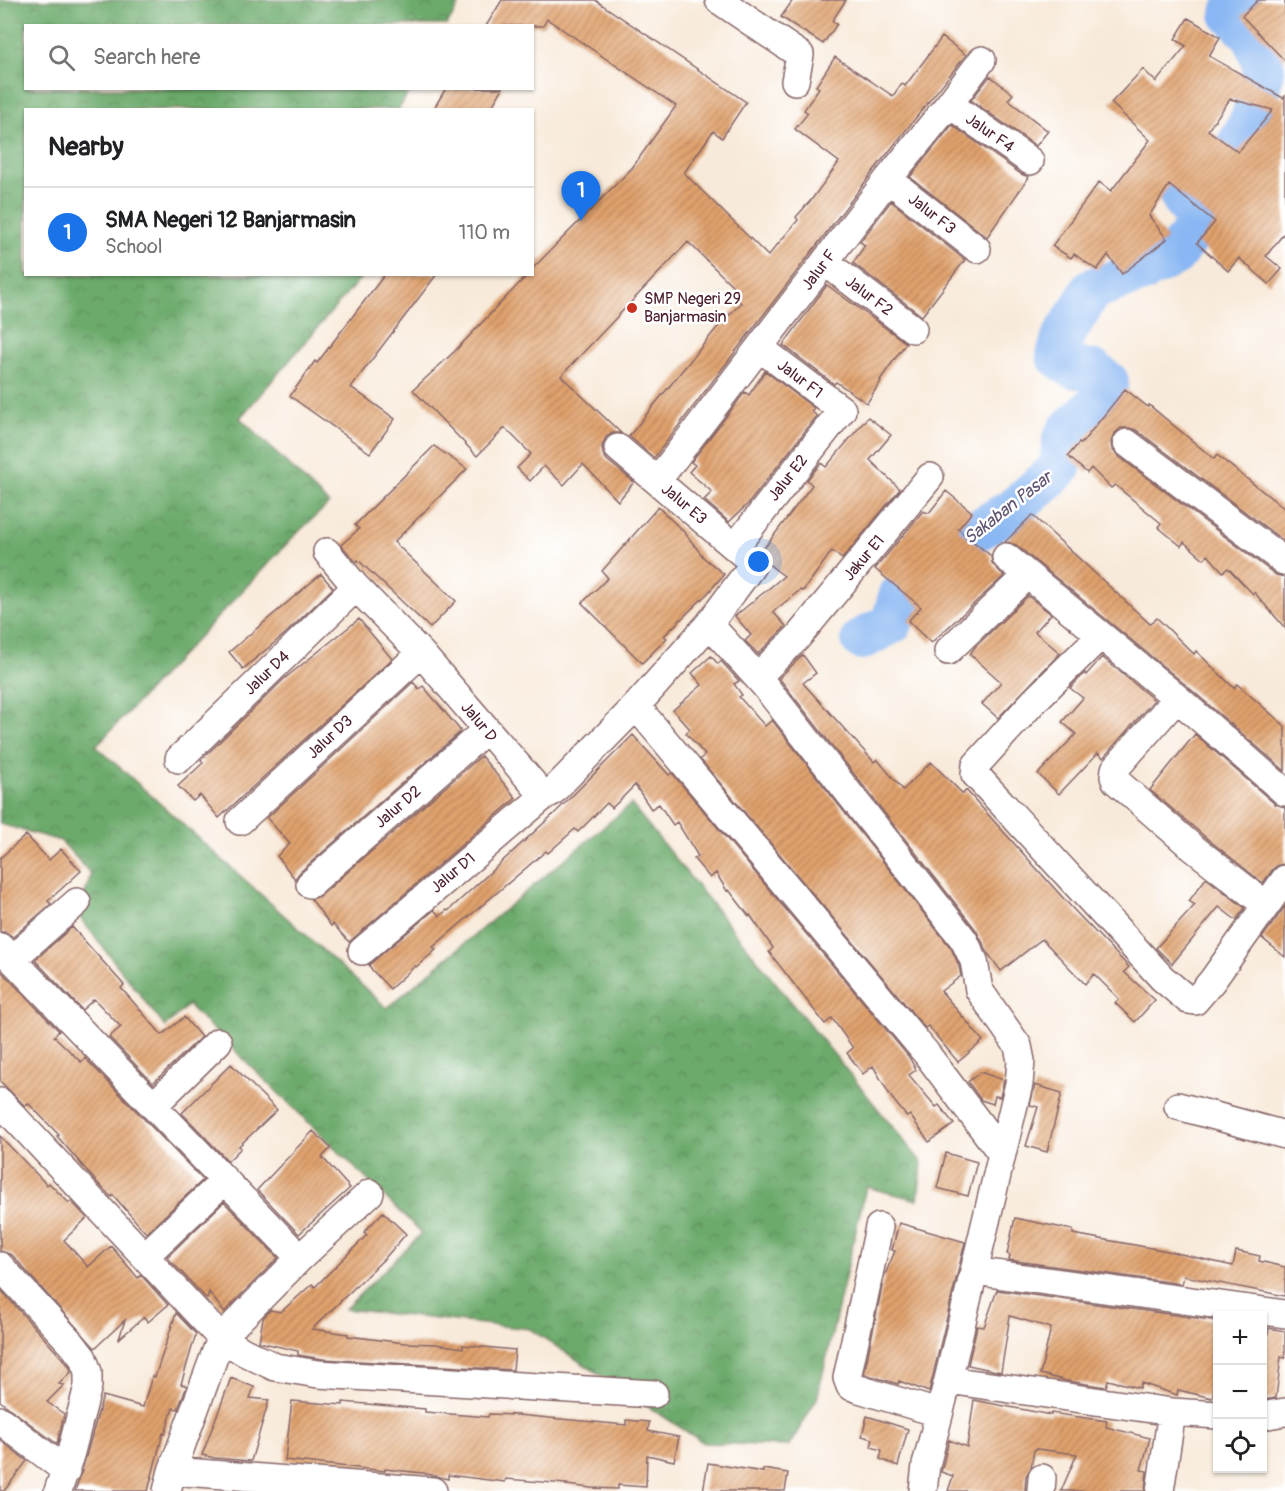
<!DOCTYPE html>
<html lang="en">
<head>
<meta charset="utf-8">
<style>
	:root { --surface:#fff; --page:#f6f6f6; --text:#202124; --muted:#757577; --line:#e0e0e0; --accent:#1a73e8 }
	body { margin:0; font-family:Pangolin,sans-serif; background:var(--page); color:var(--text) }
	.controls { position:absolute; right:18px; bottom:18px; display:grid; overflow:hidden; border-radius:0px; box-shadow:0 2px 4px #0004 }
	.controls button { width:54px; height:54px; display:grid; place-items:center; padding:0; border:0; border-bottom:2px solid var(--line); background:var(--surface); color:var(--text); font:30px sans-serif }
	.you { position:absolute; left:759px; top:562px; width:21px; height:21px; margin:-15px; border:4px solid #fff; border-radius:50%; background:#1a73e8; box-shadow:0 0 0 9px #1a73e833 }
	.badge { display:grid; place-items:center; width:39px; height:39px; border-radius:50%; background:var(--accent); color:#fff; font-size:20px; font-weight:700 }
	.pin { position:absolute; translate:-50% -50px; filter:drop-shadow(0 2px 3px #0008) }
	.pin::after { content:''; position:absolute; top:32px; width:21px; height:18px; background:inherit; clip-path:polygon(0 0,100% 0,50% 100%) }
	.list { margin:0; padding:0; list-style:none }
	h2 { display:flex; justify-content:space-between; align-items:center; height:78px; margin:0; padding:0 24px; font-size:26px }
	h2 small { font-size:20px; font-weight:400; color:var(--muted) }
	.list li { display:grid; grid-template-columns:39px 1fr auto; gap:18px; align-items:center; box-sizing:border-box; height:90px; padding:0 24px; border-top:2px solid var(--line) }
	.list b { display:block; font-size:22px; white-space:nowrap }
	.list p { margin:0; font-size:20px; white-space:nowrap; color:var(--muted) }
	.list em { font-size:20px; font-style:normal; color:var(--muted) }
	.icon { flex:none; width:33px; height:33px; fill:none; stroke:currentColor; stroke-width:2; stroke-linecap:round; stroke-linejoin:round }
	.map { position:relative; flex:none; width:1285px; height:1491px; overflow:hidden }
	.search { position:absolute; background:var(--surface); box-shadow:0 2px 4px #0004; left:24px; top:24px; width:510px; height:66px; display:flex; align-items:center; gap:15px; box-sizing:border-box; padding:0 21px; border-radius:0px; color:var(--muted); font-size:22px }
	.panel { position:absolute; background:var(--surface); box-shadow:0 2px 4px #0004; left:24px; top:108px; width:510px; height:168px; border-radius:0px }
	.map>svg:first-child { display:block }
</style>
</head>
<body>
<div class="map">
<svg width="1285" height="1491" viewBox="0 0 1285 1491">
	<defs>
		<pattern id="forest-crowns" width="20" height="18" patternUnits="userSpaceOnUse" patternTransform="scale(1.5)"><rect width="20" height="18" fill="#6caa6c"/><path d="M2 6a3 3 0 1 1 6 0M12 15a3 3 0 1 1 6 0" fill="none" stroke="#5b8a59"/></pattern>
		<pattern id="building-hatch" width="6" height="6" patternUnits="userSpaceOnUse" patternTransform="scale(1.5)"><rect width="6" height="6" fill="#e0a26d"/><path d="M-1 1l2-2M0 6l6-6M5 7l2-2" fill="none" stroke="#b8835a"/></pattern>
	</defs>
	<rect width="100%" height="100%" fill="#fff"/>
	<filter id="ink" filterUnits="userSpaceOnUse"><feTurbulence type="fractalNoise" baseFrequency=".0167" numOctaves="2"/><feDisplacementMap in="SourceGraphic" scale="12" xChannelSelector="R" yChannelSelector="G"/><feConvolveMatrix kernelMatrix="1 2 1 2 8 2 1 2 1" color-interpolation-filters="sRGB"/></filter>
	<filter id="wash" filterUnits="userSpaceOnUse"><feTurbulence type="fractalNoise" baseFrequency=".008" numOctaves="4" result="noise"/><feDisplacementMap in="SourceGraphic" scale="24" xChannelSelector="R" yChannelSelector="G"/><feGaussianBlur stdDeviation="1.35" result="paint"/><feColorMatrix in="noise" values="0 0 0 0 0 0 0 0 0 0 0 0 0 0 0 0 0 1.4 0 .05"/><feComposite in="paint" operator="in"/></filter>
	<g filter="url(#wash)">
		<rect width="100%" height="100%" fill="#f8eada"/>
		<path fill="url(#forest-crowns)" stroke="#5b644c" stroke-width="1.5" d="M 0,0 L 462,0 L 447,25 L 26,26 L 26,88 L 411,89 L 399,109 L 26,110 L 26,274 L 363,275 L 240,418 L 329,504 L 296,534 L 96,746 L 387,1008 L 631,804 L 922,1163 L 918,1200 L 866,1187 L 817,1399 L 789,1446 L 704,1443 L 530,1329 L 345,1309 L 422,1233 L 188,1005 L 165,1027 L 78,915 L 91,874 L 61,841 L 0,824 Z"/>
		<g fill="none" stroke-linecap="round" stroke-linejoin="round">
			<path stroke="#89b7f3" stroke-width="42" d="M 862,639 L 892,623 L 899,596 L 911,589 L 924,588 L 968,536 L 1013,509 L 1060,468 L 1063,439 L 1069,429 L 1102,399 L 1108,382 L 1094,371 L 1072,367 L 1057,356 L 1062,339 L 1092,289 L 1142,272 L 1175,255 L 1199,223 L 1181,197 L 1184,187 L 1194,173 L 1234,151 L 1252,117 L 1264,69 L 1254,37 L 1231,14 L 1239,0"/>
		</g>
		<g id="blocks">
			<path fill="url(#building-hatch)" fill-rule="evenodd" d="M 502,0 L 595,0 L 746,102 L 722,138 L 713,131 L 684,173 L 768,256 L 798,220 L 796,217 L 812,199 L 839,162 L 795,129 L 808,113 L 804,110 L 819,88 L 816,86 L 835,57 L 893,96 L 902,83 L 905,86 L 942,37 L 966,55 L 875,169 L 654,458 L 629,436 L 716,329 L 741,303 L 736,298 L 740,293 L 688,242 L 561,376 L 621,433 L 613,433 L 606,437 L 602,446 L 603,454 L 607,460 L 634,482 L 618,501 L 583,464 L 564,485 L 544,466 L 530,481 L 517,468 L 531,454 L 505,428 L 477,456 L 413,390 L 455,351 L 528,274 L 532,274 L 532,269 L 632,168 L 676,106 L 547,19 L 543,26 L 486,26 Z
				M 793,0 L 846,0 L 832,21 L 837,24 L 823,44 L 781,17 Z
				M 1258,0 L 1285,0 L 1285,61 L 1242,16 Z
				M 1188,18 L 1220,37 L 1209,56 L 1283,98 L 1285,96 L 1285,232 L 1266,256 L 1282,269 L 1269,284 L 1239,258 L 1228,271 L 1197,243 L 1215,222 L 1169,185 L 1149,216 L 1167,239 L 1122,274 L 1108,255 L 1097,270 L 1074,254 L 1071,258 L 1052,246 L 1099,182 L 1111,191 L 1150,140 L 1111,103 L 1143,69 L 1156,82 L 1186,46 L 1175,39 ZM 1230,99 L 1273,110 L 1238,152 L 1208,130 Z
				M 990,76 L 1013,94 L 1008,100 L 1048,131 L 1036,146 L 971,100 Z
				M 446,88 L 503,88 L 490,110 L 433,110 Z
				M 952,125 L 1021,174 L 1029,177 L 987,237 L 910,177 Z
				M 891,201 L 965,260 L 922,316 L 853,263 L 865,245 L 860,242 Z
				M 385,274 L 437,274 L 351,387 L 395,419 L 370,453 L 290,396 L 315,361 L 317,363 Z
				M 827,285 L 906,343 L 880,380 L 881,381 L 867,403 L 836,382 L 834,384 L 783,345 Z
				M 765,371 L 814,408 L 811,411 L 817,416 L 748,504 L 729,522 L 704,500 L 712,492 L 689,472 L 695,465 L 691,462 L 745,392 L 749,395 Z
				M 1125,389 L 1148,407 L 1149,405 L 1214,459 L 1217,455 L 1285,509 L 1285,542 L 1136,430 L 1129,428 L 1121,428 L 1114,434 L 1111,442 L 1112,449 L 1118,456 L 1276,575 L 1285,577 L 1285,628 L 1254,592 L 1253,594 L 1228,568 L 1223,572 L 1208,555 L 1204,559 L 1184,542 L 1181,546 L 1158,527 L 1161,523 L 1115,485 L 1111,488 L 1091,468 L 1087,473 L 1068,456 L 1079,443 L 1081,444 Z
				M 868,417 L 891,435 L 870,460 L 900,489 L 842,559 L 832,551 L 803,591 L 800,590 L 773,612 L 786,626 L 758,654 L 745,641 L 751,635 L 735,616 L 784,576 L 767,563 L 762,551 L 812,485 L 807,480 L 821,463 L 826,467 Z
				M 434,446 L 467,469 L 394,542 L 456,601 L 430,628 L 358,560 L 356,562 L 341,545 L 359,529 L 355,525 Z
				M 946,491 L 972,512 L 958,529 L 991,556 L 992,563 L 1004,576 L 931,643 L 908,621 L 921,607 L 875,569 L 923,511 L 929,513 Z
				M 658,507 L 685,533 L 704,558 L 724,574 L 708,593 L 664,636 L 667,638 L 642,663 L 582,603 L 608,578 L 602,571 Z
				M 1032,515 L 1150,624 L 1157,618 L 1194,654 L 1196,651 L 1234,688 L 1237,684 L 1285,726 L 1285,771 L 1187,686 L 1016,545 L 1005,542 Z
				M 321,574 L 333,588 L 285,634 L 243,669 L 229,652 Z
				M 1028,596 L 1051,614 L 1035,632 L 1060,653 L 998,718 L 982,704 L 1001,682 L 970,654 L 975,647 Z
				M 359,619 L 392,659 L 219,818 L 200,795 L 193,801 L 178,786 L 203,763 L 201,760 L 284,679 Z
				M 803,655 L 816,673 L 803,683 L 874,762 L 877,759 L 903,790 L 931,762 L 963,794 L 966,790 L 1074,910 L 1129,967 L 1124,972 L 1155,1000 L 1135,1022 L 1115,1003 L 1119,999 L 1094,974 L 1085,984 L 1042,939 L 1001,971 L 989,955 L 976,930 L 779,678 Z
				M 711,656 L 718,664 L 721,661 L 739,681 L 734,684 L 742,695 L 739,697 L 765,726 L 772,720 L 951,948 L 959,966 L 961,976 L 941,991 L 983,1041 L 958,1062 L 928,1026 L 925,1028 L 700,759 L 705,755 L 686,733 L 690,729 L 673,710 L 702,685 L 692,673 Z
				M 1102,657 L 1154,700 L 1103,758 L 1098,753 L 1059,794 L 1038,774 L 1076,734 L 1062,722 L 1083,698 L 1070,688 L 1085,673 L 1086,675 Z
				M 413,682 L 419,689 L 423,686 L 460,730 L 459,733 L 300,872 L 295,879 L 277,856 L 290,844 L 267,818 Z
				M 1195,734 L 1275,804 L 1285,807 L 1285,864 L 1278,865 L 1273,869 L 1263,883 L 1210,841 L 1150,790 Z
				M 633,735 L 669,775 L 672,773 L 909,1057 L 916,1070 L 909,1075 L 936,1107 L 939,1105 L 954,1124 L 929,1142 L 910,1115 L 907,1117 L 891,1097 L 873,1066 L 863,1074 L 847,1053 L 853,1048 L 832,1018 L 825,1024 L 769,952 L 773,948 L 750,915 L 749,916 L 729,890 L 727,891 L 716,873 L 710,878 L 694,859 L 698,856 L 677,822 L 673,825 L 659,804 L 651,809 L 635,785 L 612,808 L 607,803 L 578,832 L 575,829 L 548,853 L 546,851 L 433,947 L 436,950 L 416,967 L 415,966 L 390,989 L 372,970 L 369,965 L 434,910 L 440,916 L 447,910 L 448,911 L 557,811 Z
				M 481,756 L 516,798 L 349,942 L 333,924 L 331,926 L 311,899 L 320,896 Z
				M 26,835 L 49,860 L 61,849 L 81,871 L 48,901 L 51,904 L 13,937 L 5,932 L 0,932 L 0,858 Z
				M 1206,878 L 1245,908 L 1236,920 L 1219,907 L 1172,964 L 1156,948 L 1195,905 L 1189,901 Z
				M 1285,906 L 1285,957 L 1262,938 Z
				M 72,927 L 124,985 L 121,988 L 162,1035 L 184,1017 L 201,1037 L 153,1083 L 109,1037 L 121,1027 L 94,999 L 82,1010 L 35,960 Z
				M 0,970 L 59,1031 L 54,1036 L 81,1062 L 85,1058 L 203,1180 L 146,1233 L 113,1195 L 111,1197 L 94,1179 L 57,1136 L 59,1135 L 28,1103 L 25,1106 L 0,1081 Z
				M 231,1064 L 277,1110 L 239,1146 L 241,1148 L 228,1161 L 182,1113 Z
				M 980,1072 L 1004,1080 L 1000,1097 L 995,1096 L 993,1104 L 981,1100 L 968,1082 Z
				M 1035,1085 L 1062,1093 L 1047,1152 L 1026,1146 L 1038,1107 L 1030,1105 Z
				M 313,1131 L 331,1148 L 322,1157 L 350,1188 L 299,1234 L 257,1190 Z
				M 0,1136 L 47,1185 L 49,1183 L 69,1203 L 71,1201 L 87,1218 L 64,1240 L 88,1267 L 111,1246 L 138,1278 L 141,1275 L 168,1305 L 148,1322 L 144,1317 L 119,1339 L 125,1320 L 95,1348 L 12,1255 L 0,1251 Z
				M 946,1153 L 977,1162 L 968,1196 L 937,1188 Z
				M 224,1202 L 278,1258 L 224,1312 L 209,1292 L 207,1299 L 167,1257 Z
				M 383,1212 L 406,1234 L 385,1258 L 312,1329 L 348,1334 L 348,1336 L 405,1343 L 436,1344 L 463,1348 L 463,1345 L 515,1350 L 513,1370 L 323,1359 L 298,1355 L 298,1351 L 259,1342 L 263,1318 L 270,1310 L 281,1312 L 312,1284 L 315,1287 L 367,1235 L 364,1232 Z
				M 1015,1218 L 1073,1230 L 1073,1234 L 1168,1251 L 1233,1266 L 1236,1251 L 1260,1256 L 1259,1261 L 1285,1267 L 1285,1296 L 1184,1276 L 1182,1284 L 1009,1260 L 1010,1255 L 1007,1254 Z
				M 899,1223 L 965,1242 L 929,1392 L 899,1381 L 898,1384 L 864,1374 L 884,1277 L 895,1251 L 892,1250 Z
				M 0,1289 L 69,1366 L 71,1372 L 59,1384 L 64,1385 L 47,1402 L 64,1414 L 57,1444 L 0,1401 Z
				M 997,1290 L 1218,1321 L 1218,1374 L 1212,1398 L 1178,1390 L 1177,1395 L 1141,1383 L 1140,1388 L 1108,1380 L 1106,1387 L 1067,1381 L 1040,1374 L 1051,1328 L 1010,1316 L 1001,1372 L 968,1365 L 977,1326 L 984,1327 Z
				M 176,1313 L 196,1334 L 181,1384 L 187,1386 L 178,1409 L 173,1408 L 165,1434 L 163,1433 L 148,1491 L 75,1491 L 81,1474 L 103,1396 L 143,1407 L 152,1376 L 155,1377 Z
				M 1269,1328 L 1285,1331 L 1285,1358 L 1281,1357 L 1276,1398 L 1263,1400 L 1263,1354 Z
				M 231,1378 L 254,1387 L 250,1398 L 269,1400 L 251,1461 L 214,1458 L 202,1455 Z
				M 974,1400 L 1051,1415 L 1051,1413 L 1107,1421 L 1106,1427 L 1150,1438 L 1141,1470 L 1147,1471 L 1145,1491 L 1061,1491 L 1077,1454 L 1037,1449 L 1034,1450 L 1031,1468 L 1026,1476 L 1025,1491 L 948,1491 L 953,1476 L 941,1472 L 949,1440 L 967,1447 Z
				M 292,1401 L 343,1405 L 343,1402 L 425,1409 L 425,1412 L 488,1417 L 489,1414 L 517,1415 L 626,1425 L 626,1420 L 649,1422 L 648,1431 L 679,1437 L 674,1461 L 647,1455 L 646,1487 L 618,1485 L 618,1489 L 591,1488 L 566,1485 L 567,1484 L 506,1479 L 505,1482 L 448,1475 L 448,1479 L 423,1473 L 385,1469 L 385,1471 L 285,1460 Z
				M 867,1416 L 908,1429 L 898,1466 L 880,1459 L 882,1450 L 871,1447 L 873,1439 L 862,1436 Z
				M 0,1440 L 27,1461 L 4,1491 L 0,1491 Z
				M 708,1463 L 763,1472 L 763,1469 L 788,1473 L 785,1491 L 703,1491 Z"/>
		</g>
	</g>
	<g filter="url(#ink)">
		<use href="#blocks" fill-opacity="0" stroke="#876668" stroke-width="1.5"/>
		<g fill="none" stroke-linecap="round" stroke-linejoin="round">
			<g stroke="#876668" stroke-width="30">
				<path id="street" d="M 719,0 L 800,55 L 795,81
					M 949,104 L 1030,161
					M 888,179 L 977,249
					M 825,262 L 913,329
					M 1127,443 L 1285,562
					M 657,481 L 888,179 L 949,104 L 982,60
					M 735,547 L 842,410 L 760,348
					M 327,552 L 356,587 L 421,653 L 544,796 L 552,792 L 636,706 L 709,624 L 752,566 L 750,560 L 618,448
					M 1006,557 L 1177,698 L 1285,792
					M 709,624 L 765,686 L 964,940 L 974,961 L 979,990 L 1018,1046 L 1021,1061 L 1019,1084 L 1002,1154
					M 1100,636 L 1035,700 L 976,765 L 975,774 L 1162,978 L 1188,1000 L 1195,1001 L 1212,981 L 1285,879
					M 948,651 L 1027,575
					M 757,677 L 797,638 L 930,477
					M 1177,698 L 1115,769 L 1114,777 L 1116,781 L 1192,847 L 1266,905
					M 636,706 L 926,1053 L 1002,1154 L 948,1380 L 926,1465 L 923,1491
					M 179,759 L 356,587
					M 240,821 L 421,653
					M 310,884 L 486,730
					M 0,947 L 300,1258
					M 362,951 L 544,796
					M 12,959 L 77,902
					M 0,1102 L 221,1338 L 300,1258 L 370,1193
					M 153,1106 L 218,1042
					M 1178,1106 L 1285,1135
					M 879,1227 L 847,1378 L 850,1386 L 859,1389 L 938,1413
					M 146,1255 L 224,1181
					M 0,1266 L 73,1345 L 83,1358 L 88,1372 L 88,1386 L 71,1452 L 58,1491
					M 974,1271 L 1285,1314
					M 948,1380 L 1172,1412 L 1218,1415
					M 1262,1416 L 1285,1412
					M 0,1420 L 66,1471
					M 172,1471 L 221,1338 L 244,1352 L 275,1367 L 318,1374 L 654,1394
					M 167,1491 L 172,1471 L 433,1491
					M 1041,1491 L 1042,1478
					M 1160,1491 L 1172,1412"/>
			</g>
			<use href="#street" stroke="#fff" stroke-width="27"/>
		</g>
	</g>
	<circle fill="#c8321e" stroke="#fff" stroke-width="2" cx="632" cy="308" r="6"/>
	<g text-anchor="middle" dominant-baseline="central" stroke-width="5" stroke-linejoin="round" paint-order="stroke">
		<g font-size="16" fill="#4a1f2b" stroke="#fff">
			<text transform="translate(990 133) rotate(35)">Jalur F4</text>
			<text transform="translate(932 214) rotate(38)">Jalur F3</text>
			<text transform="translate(819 270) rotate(-53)">Jalur F</text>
			<text transform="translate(869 296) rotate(37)">Jalur F2</text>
			<text transform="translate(800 379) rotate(37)">Jalur F1</text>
			<text transform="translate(788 478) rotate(-52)">Jalur E2</text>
			<text transform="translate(684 504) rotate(40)">Jalur E3</text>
			<text transform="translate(864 558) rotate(-50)">Jakur E1</text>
			<text transform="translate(267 673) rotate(-44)">Jalur D4</text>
			<text transform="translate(479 722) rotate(50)">Jalur D</text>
			<text transform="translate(330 737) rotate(-43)">Jalur D3</text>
			<text transform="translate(398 807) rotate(-41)">Jalur D2</text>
			<text transform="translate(453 873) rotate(-40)">Jalur D1</text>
		</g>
		<g font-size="16" fill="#4a1f2b" stroke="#fff" text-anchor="start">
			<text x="644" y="299">SMP Negeri 29<tspan x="644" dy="18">Banjarmasin</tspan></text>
		</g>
		<g font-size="18" font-style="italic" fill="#605471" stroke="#fff">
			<text transform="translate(1008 508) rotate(-38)">Sakaban Pasar</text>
		</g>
	</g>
</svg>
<div class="controls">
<button>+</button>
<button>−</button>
<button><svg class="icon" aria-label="locate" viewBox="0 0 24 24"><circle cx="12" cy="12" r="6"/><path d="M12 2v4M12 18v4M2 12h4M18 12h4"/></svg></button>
</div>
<div class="you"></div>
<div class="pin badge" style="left:581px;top:221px">1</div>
<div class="search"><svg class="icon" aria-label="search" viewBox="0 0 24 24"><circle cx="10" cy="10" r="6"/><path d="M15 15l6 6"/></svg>Search here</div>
<section class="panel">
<h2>Nearby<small></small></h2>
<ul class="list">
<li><span class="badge">1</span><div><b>SMA Negeri 12 Banjarmasin</b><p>School</p></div><em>110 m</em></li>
</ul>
</section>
</div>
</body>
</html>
